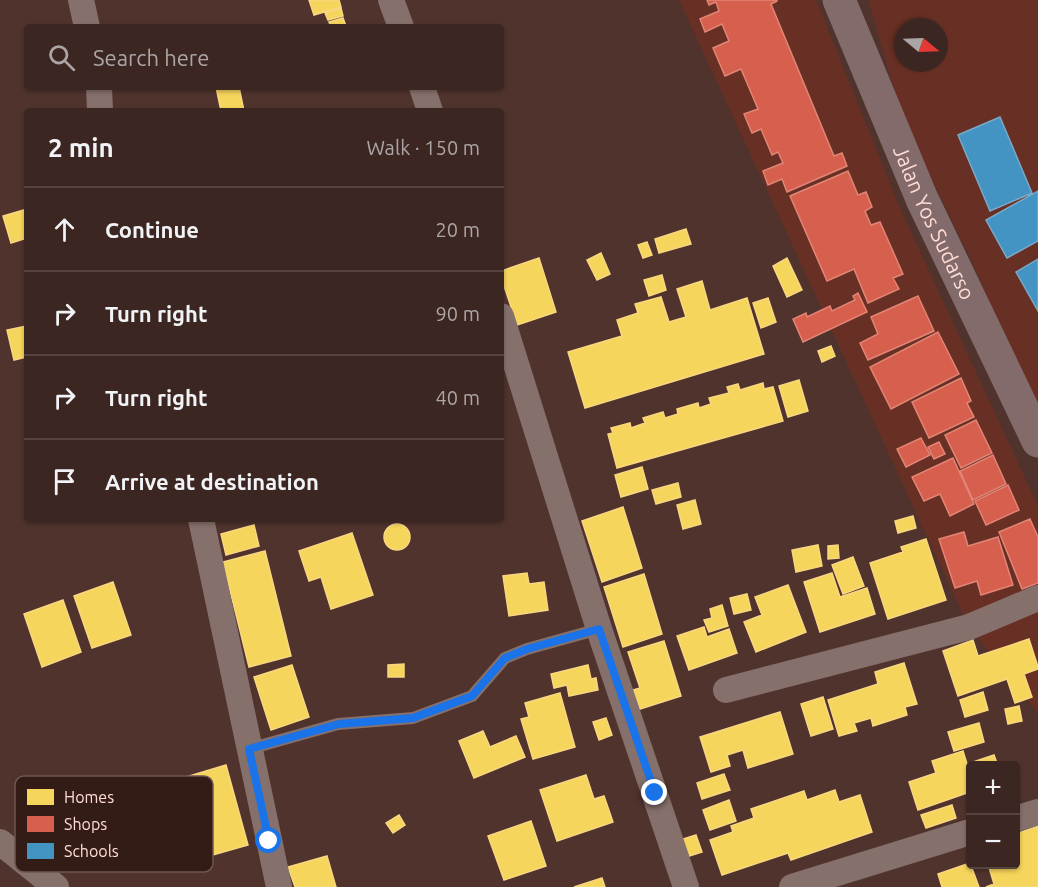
<!DOCTYPE html>
<html lang="en">
<head>
<meta charset="utf-8">
<style>
	:root { --surface:#3c2622; --page:#432e2a; --text:#f1f3f6; --muted:#aca5a5; --line:#554340 }
	body { margin:0; font-family:Ubuntu,sans-serif; background:var(--page); color:var(--text) }
	.controls { position:absolute; right:18px; bottom:18px; display:grid; overflow:hidden; border-radius:6px; box-shadow:0 2px 4px #0004 }
	.controls button { width:54px; height:54px; display:grid; place-items:center; padding:0; border:0; border-bottom:2px solid var(--line); background:var(--surface); color:var(--text); font:30px sans-serif }
	.compass { position:absolute; left:894px; top:18px; width:54px; height:54px; border-radius:50%; background:var(--surface); box-shadow:0 2px 4px #0004; rotate:109deg }
	.stop { position:absolute; width:18px; height:18px; margin:-14px; border:4px solid #1a73e8; border-radius:50%; background:#fff }
	.stop.end { background:#1a73e8; border-color:#fff; box-shadow:0 2px 6px #0008 }
	.list { margin:0; padding:0; list-style:none }
	h2 { display:flex; justify-content:space-between; align-items:center; height:78px; margin:0; padding:0 24px; font-size:26px }
	h2 small { font-size:20px; font-weight:400; color:var(--muted) }
	.list li { display:grid; grid-template-columns:39px 1fr auto; gap:18px; align-items:center; box-sizing:border-box; height:84px; padding:0 24px; border-top:2px solid var(--line) }
	.list b { display:block; font-size:22px; white-space:nowrap }
	.list em { font-size:20px; font-style:normal; color:var(--muted) }
	.icon { flex:none; width:33px; height:33px; fill:none; stroke:currentColor; stroke-width:2; stroke-linecap:round; stroke-linejoin:round }
	.map { position:relative; flex:none; width:1038px; height:887px; overflow:hidden }
	.search { position:absolute; background:var(--surface); box-shadow:0 2px 4px #0004; left:24px; top:24px; width:480px; height:66px; display:flex; align-items:center; gap:15px; box-sizing:border-box; padding:0 21px; border-radius:6px; color:var(--muted); font-size:22px }
	.panel { position:absolute; background:var(--surface); box-shadow:0 2px 4px #0004; left:24px; top:108px; width:480px; height:414px; border-radius:6px }
	.map>svg:first-child { display:block }
</style>
</head>
<body>
<div class="map">
<svg width="1038" height="887" viewBox="0 0 1038 887">
	<rect width="100%" height="100%" fill="#50332d"/>
	<path fill="#683024" fill-rule="evenodd" d="M 679,0 L 816,0 L 899,206 L 1038,506 L 1038,713 L 969,627 Z
		M 868,0 L 1038,0 L 1038,414 L 972,262 L 903,119 ZM 903,27 L 939,27 L 939,63 L 903,63 Z"/>
	<path fill="#f6d55c" stroke="#f9d780" stroke-width="1.5" d="M 309,0 L 339,0 L 341,7 L 314,15 Z
		M 341,8 L 343,16 L 328,20 L 325,13 Z
		M 343,18 L 346,26 L 331,27 L 329,22 Z
		M 216,87 L 239,87 L 244,111 L 221,111 Z
		M 27,209 L 27,238 L 11,243 L 3,216 Z
		M 686,229 L 691,244 L 659,253 L 655,239 Z
		M 647,242 L 652,255 L 643,258 L 638,245 Z
		M 601,253 L 610,274 L 597,280 L 587,260 Z
		M 539,258 L 556,312 L 517,325 L 501,277 L 501,271 Z
		M 787,258 L 802,290 L 787,297 L 773,266 Z
		M 662,275 L 666,290 L 649,296 L 644,280 Z
		M 702,281 L 710,310 L 747,298 L 764,354 L 585,408 L 568,352 L 622,336 L 617,320 L 638,313 L 635,304 L 661,297 L 669,322 L 686,317 L 677,289 Z
		M 768,298 L 776,322 L 761,328 L 753,303 Z
		M 27,326 L 27,357 L 14,360 L 7,330 Z
		M 831,346 L 835,356 L 822,362 L 818,351 Z
		M 799,380 L 808,411 L 788,417 L 779,386 Z
		M 763,383 L 764,389 L 773,387 L 783,421 L 617,468 L 608,434 L 613,433 L 611,428 L 630,423 L 631,428 L 645,423 L 643,418 L 663,412 L 665,418 L 678,414 L 677,409 L 698,403 L 699,408 L 711,404 L 709,398 L 729,393 L 727,387 L 738,384 L 740,390 Z
		M 642,467 L 648,489 L 621,497 L 615,475 Z
		M 678,483 L 681,497 L 656,504 L 652,490 Z
		M 695,500 L 701,524 L 683,529 L 677,505 Z
		M 623,507 L 642,568 L 602,582 L 582,521 Z
		M 913,516 L 916,528 L 898,533 L 895,521 Z
		M384 537a13 13 0 1 1 26 0a13 13 0 1 1-26 0Z
		M 254,525 L 259,546 L 226,555 L 221,534 Z
		M 352,533 L 373,595 L 331,609 L 321,577 L 309,581 L 299,551 Z
		M 926,539 L 946,600 L 888,619 L 870,563 L 903,552 L 901,547 Z
		M 818,545 L 822,566 L 796,572 L 792,550 Z
		M 838,545 L 839,558 L 828,559 L 828,546 Z
		M 265,551 L 291,656 L 249,667 L 223,562 Z
		M 853,557 L 864,586 L 843,594 L 832,565 Z
		M 527,573 L 529,584 L 544,582 L 548,610 L 509,616 L 503,576 Z
		M 832,573 L 840,597 L 867,588 L 875,614 L 820,632 L 804,582 Z
		M 644,574 L 662,634 L 623,647 L 604,587 Z
		M 113,582 L 131,635 L 92,648 L 74,596 Z
		M 788,585 L 806,632 L 756,652 L 744,622 L 762,615 L 755,597 Z
		M 747,594 L 751,610 L 734,614 L 730,598 Z
		M 63,600 L 81,652 L 42,667 L 24,614 Z
		M 722,605 L 728,626 L 709,632 L 704,620 L 712,618 L 710,609 Z
		M 704,627 L 707,637 L 729,629 L 737,653 L 689,670 L 677,636 Z
		M 1029,639 L 1038,667 L 1038,669 L 1024,674 L 1032,697 L 1015,703 L 1007,679 L 958,696 L 943,651 L 973,640 L 978,656 Z
		M 664,641 L 681,696 L 640,709 L 633,690 L 640,688 L 628,652 Z
		M 904,663 L 917,704 L 905,707 L 907,715 L 873,726 L 871,718 L 854,723 L 857,731 L 839,736 L 828,700 L 878,684 L 875,672 Z
		M 404,664 L 404,677 L 388,677 L 388,665 Z
		M 292,665 L 309,717 L 271,730 L 254,677 Z
		M 588,665 L 591,679 L 596,678 L 598,690 L 569,696 L 567,685 L 554,688 L 551,674 Z
		M 983,692 L 988,710 L 965,717 L 960,700 Z
		M 560,693 L 575,747 L 533,759 L 521,719 L 529,717 L 525,703 Z
		M 823,697 L 833,729 L 811,736 L 801,704 Z
		M 1019,706 L 1022,721 L 1008,724 L 1005,709 Z
		M 780,712 L 793,754 L 748,768 L 743,750 L 727,755 L 730,766 L 711,772 L 700,737 Z
		M 606,718 L 612,735 L 599,740 L 593,722 Z
		M 979,723 L 984,742 L 954,751 L 948,732 Z
		M 483,731 L 490,747 L 516,736 L 525,757 L 474,778 L 459,741 Z
		M 963,751 L 967,764 L 994,755 L 998,766 L 970,766 L 970,792 L 918,810 L 909,782 L 936,773 L 932,761 Z
		M 226,765 L 248,845 L 209,856 L 198,819 L 167,827 L 156,786 Z
		M 724,774 L 730,790 L 702,799 L 697,783 Z
		M 586,775 L 594,799 L 604,796 L 613,822 L 557,841 L 540,790 Z
		M 835,790 L 839,802 L 860,795 L 872,832 L 791,860 L 788,853 L 722,875 L 710,840 L 733,832 L 731,826 L 754,818 L 751,809 L 804,791 L 807,800 Z
		M 729,800 L 736,821 L 710,830 L 703,810 Z
		M 952,805 L 956,818 L 926,828 L 921,815 Z
		M 399,815 L 405,825 L 393,833 L 386,823 Z
		M 531,821 L 546,866 L 504,880 L 488,836 Z
		M 1038,826 L 1038,887 L 986,887 L 994,884 L 988,864 L 1016,864 L 1016,834 Z
		M 696,835 L 702,852 L 686,857 L 680,840 Z
		M 327,856 L 336,887 L 295,887 L 288,867 Z
		M 970,863 L 979,887 L 942,887 L 938,874 Z
		M 602,878 L 605,887 L 574,887 Z"/>
	<path fill="#d6604d" stroke="#e28576" stroke-width="1.5" d="M 707,0 L 776,0 L 777,1 L 771,4 L 834,156 L 842,153 L 847,166 L 787,192 L 782,179 L 768,185 L 763,171 L 783,163 L 778,152 L 772,155 L 761,129 L 752,133 L 744,114 L 758,109 L 741,69 L 725,76 L 713,48 L 729,41 L 722,24 L 705,32 L 700,19 L 719,11 L 716,2 L 709,5 Z
		M 848,171 L 858,195 L 866,192 L 872,207 L 865,211 L 871,225 L 880,222 L 903,274 L 893,278 L 899,289 L 868,303 L 854,269 L 827,281 L 790,196 Z
		M 858,293 L 867,312 L 803,342 L 793,319 L 806,313 L 807,317 L 830,306 L 832,311 L 855,300 L 853,296 Z
		M 918,296 L 934,331 L 868,360 L 860,343 L 878,334 L 871,317 Z
		M 938,332 L 959,374 L 891,409 L 870,367 Z
		M 961,378 L 971,401 L 967,403 L 974,417 L 929,438 L 912,402 Z
		M 976,420 L 992,453 L 961,468 L 945,435 Z
		M 921,438 L 930,455 L 906,467 L 897,449 Z
		M 939,442 L 945,454 L 934,459 L 928,447 Z
		M 993,455 L 1006,484 L 973,500 L 960,471 Z
		M 953,458 L 974,504 L 950,516 L 940,494 L 924,501 L 912,477 Z
		M 1008,485 L 1019,510 L 986,525 L 975,501 Z
		M 1030,519 L 1038,537 L 1038,583 L 1022,589 L 999,532 Z
		M 964,532 L 968,546 L 998,537 L 1013,585 L 981,595 L 977,581 L 955,588 L 939,539 Z"/>
	<path fill="#4393c3" stroke="#7ba9c8" stroke-width="1.5" d="M 1000,117 L 1032,193 L 990,211 L 958,135 Z
		M 1038,191 L 1038,241 L 1007,258 L 986,220 Z
		M 1038,259 L 1038,311 L 1016,272 Z"/>
	<g fill="none" stroke-linecap="round" stroke-linejoin="round">
		<path stroke="#86706b" stroke-width="12" d="M 249,749 L 338,724 L 413,718 L 472,696 L 505,658 L 527,649 L 599,629"/>
		<path stroke="#86706b" stroke-width="26" d="M 81,0 L 87,27
			M 391,0 L 401,27
			M 99,87 L 100,111
			M 422,87 L 430,111
			M 501,316 L 599,629 L 686,887
			M 201,519 L 279,887
			M 726,690 L 969,627 L 1038,598
			M 1016,819 L 1038,812
			M 0,842 L 56,887
			M 792,887 L 970,832"/>
		<path stroke="#836a6b" stroke-width="33" id="s1" d="M 839,0 L 922,199 L 1038,441"/>
	</g>
	<g fill="none" stroke-linecap="round" stroke-linejoin="round">
		<path stroke="#1a73e8" stroke-width="8" d="M 269,841 L 249,749 L 339,724 L 413,718 L 472,696 L 505,658 L 527,649 L 599,629 L 655,793"/>
	</g>
	<g text-anchor="middle" dominant-baseline="central" stroke-width="6" stroke-linejoin="round" paint-order="stroke">
		<g font-size="21" fill="#ffdcd5" stroke="#331b16">
			<text stroke="none"><textPath href="#s1" startOffset="242">Jalan Yos Sudarso</textPath></text>
		</g>
	</g>
	<rect x="15" y="776" width="198" height="96" rx="9" fill="#331b16" stroke="#70554f" stroke-width="1.5"/>
	<rect x="27" y="789" width="27" height="16" fill="#f6d55c"/>
	<rect x="27" y="816" width="27" height="16" fill="#d6604d"/>
	<rect x="27" y="843" width="27" height="16" fill="#4393c3"/>
	<g font-size="16" fill="#ffdcd5">
		<text x="64" y="803">Homes</text>
		<text x="64" y="830">Shops</text>
		<text x="64" y="857">Schools</text>
	</g>
</svg>
<div class="controls">
<button>+</button>
<button>−</button>
</div>
<svg class="compass" viewBox="-18 -18 36 36"><path d="M0-13l5 13h-10z" fill="#e53935"/><path d="M0 13l5-13h-10z" fill="#aca5a5"/></svg>
<div class="stop" style="left:269px;top:841px"></div>
<div class="stop end" style="left:655px;top:793px"></div>
<div class="search"><svg class="icon" aria-label="search" viewBox="0 0 24 24"><circle cx="10" cy="10" r="6"/><path d="M15 15l6 6"/></svg>Search here</div>
<section class="panel">
<h2>2 min<small>Walk · 150 m</small></h2>
<ul class="list">
<li><svg class="icon" aria-label="ahead" viewBox="0 0 24 24"><path d="M12 20V5M6 11l6-6 6 6"/></svg><div><b>Continue</b></div><em>20 m</em></li>
<li><svg class="icon" aria-label="right" viewBox="0 0 24 24"><path d="M7 20v-9h11M14 6l5 5-5 5"/></svg><div><b>Turn right</b></div><em>90 m</em></li>
<li><svg class="icon" aria-label="right" viewBox="0 0 24 24"><path d="M7 20v-9h11M14 6l5 5-5 5"/></svg><div><b>Turn right</b></div><em>40 m</em></li>
<li><svg class="icon" aria-label="arrive" viewBox="0 0 24 24"><path d="M6 21V4h12l-3 4 3 4H6"/></svg><div><b>Arrive at destination</b></div></li>
</ul>
</section>
</div>
</body>
</html>
